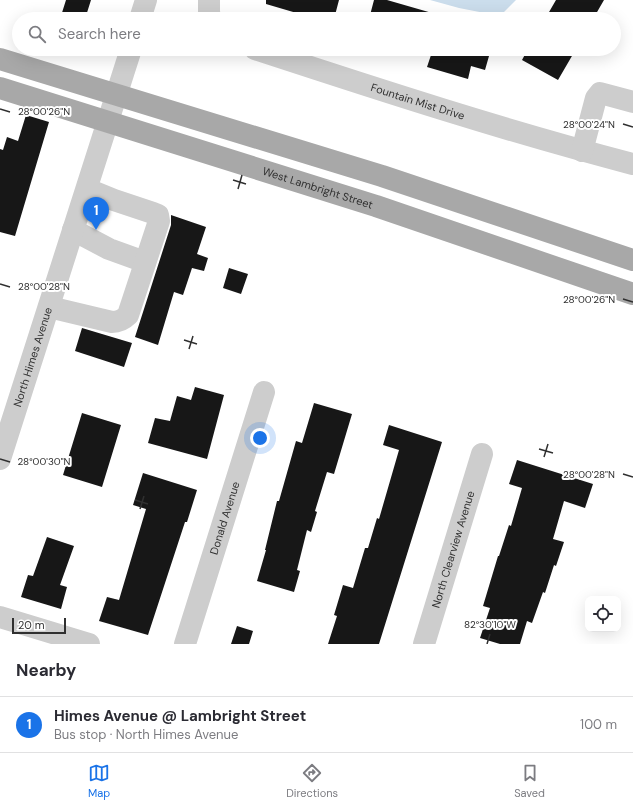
<!DOCTYPE html>
<html lang="en">
<head>
<meta charset="utf-8">
<style>
	:root { --surface:#fff; --page:#f2f2f3; --text:#2b2b33; --muted:#7c7c81; --line:#e1e1e2; --accent:#1a73e8 }
	body { margin:0; font-family:"DM Sans",sans-serif; background:var(--page); color:var(--text) }
	.controls { position:absolute; right:12px; bottom:12px; display:grid; overflow:hidden; border-radius:8px; box-shadow:0 4px 16px #0002 }
	.controls button { width:36px; height:36px; display:grid; place-items:center; padding:0; border:0; border-bottom:1px solid var(--line); background:var(--surface); color:var(--text); font:20px sans-serif }
	.scale { position:absolute; left:12px; bottom:10px; width:54px; box-sizing:border-box; padding-left:4px; border:2px solid #303030; border-top:0; font-size:11px; line-height:14px; white-space:nowrap; color:#303030; -webkit-text-stroke:3px #fff; paint-order:stroke }
	.you { position:absolute; left:260px; top:438px; width:14px; height:14px; margin:-10px; border:3px solid #fff; border-radius:50%; background:#1a73e8; box-shadow:0 0 0 6px #1a73e833 }
	.badge { display:grid; place-items:center; width:26px; height:26px; border-radius:50%; background:var(--accent); color:#fff; font-size:13px; font-weight:700 }
	.pin { position:absolute; translate:-50% -33px; filter:drop-shadow(0 1px 2px #0008) }
	.pin::after { content:''; position:absolute; top:21px; width:14px; height:12px; background:inherit; clip-path:polygon(0 0,100% 0,50% 100%) }
	.list { margin:0; padding:0; list-style:none }
	h2 { display:flex; justify-content:space-between; align-items:center; height:52px; margin:0; padding:0 16px; font-size:17px }
	h2 small { font-size:13px; font-weight:400; color:var(--muted) }
	.list li { display:grid; grid-template-columns:26px 1fr auto; gap:12px; align-items:center; box-sizing:border-box; height:56px; padding:0 16px; border-top:1px solid var(--line) }
	.list b { display:block; font-size:15px; white-space:nowrap }
	.list p { margin:0; font-size:13px; white-space:nowrap; color:var(--muted) }
	.list em { font-size:13px; font-style:normal; color:var(--muted) }
	.icon { flex:none; width:22px; height:22px; fill:none; stroke:currentColor; stroke-width:2; stroke-linecap:round; stroke-linejoin:round }
	.map { position:relative; flex:none; width:633px; height:644px; overflow:hidden }
	.search { position:absolute; background:var(--surface); box-shadow:0 4px 16px #0002; left:12px; right:12px; top:12px; height:44px; display:flex; align-items:center; gap:10px; box-sizing:border-box; padding:0 14px; border-radius:22px; color:var(--muted); font-size:15px }
	.sheet { height:108px; background:var(--surface) }
	nav { display:flex; justify-content:space-around; align-items:center; box-sizing:border-box; height:56px; border-top:1px solid var(--line); background:var(--surface); font-size:11px; color:var(--muted) }
	nav a { display:grid; justify-items:center; gap:2px }
	nav .on { color:var(--accent) }
	.map>svg:first-child { display:block }
</style>
</head>
<body>
<div class="map">
<svg width="633" height="644" viewBox="0 0 633 644">
	<rect width="100%" height="100%" fill="#fff"/>
	<path fill="#cbddec" d="M 430,0 L 516,0 L 500,16 L 459,8 Z"/>
	<path fill="#171717" d="M 66,0 L 91,0 L 85,19 L 60,19 Z
		M 266,0 L 339,0 L 334,19 L 317,19 L 266,4 Z
		M 374,0 L 387,0 L 439,15 L 438,19 L 369,19 Z
		M 556,0 L 604,0 L 593,19 L 545,19 Z
		M 433,49 L 491,49 L 485,70 L 471,66 L 468,79 L 427,67 Z
		M 528,49 L 576,49 L 558,80 L 522,60 Z
		M 26,115 L 49,122 L 15,236 L 0,232 L 0,149 L 3,150 L 7,137 L 18,141 Z
		M 171,215 L 206,227 L 197,254 L 208,258 L 204,271 L 192,268 L 183,295 L 174,292 L 158,345 L 135,337 L 171,225 Z
		M 229,268 L 248,274 L 241,294 L 223,288 Z
		M 82,328 L 132,343 L 124,367 L 75,351 Z
		M 195,387 L 224,395 L 207,459 L 148,443 L 155,418 L 170,421 L 177,396 L 191,400 Z
		M 314,403 L 352,414 L 334,474 L 327,472 L 315,511 L 317,512 L 311,532 L 307,530 L 297,570 L 300,571 L 294,592 L 257,581 L 266,550 L 265,550 L 277,501 L 279,501 L 296,441 L 302,443 Z
		M 82,413 L 121,425 L 102,487 L 63,475 Z
		M 389,425 L 442,442 L 379,644 L 328,644 L 337,616 L 334,615 L 343,585 L 353,588 L 365,548 L 368,548 L 377,518 L 379,519 L 399,450 L 383,445 Z
		M 517,460 L 593,484 L 585,508 L 564,501 L 553,539 L 564,542 L 556,566 L 554,565 L 545,593 L 543,592 L 532,623 L 527,621 L 520,644 L 500,644 L 480,638 L 490,608 L 483,606 L 498,556 L 499,556 L 509,525 L 511,526 L 522,488 L 509,484 Z
		M 143,473 L 197,490 L 187,522 L 185,522 L 148,635 L 99,621 L 107,597 L 119,600 L 146,509 L 133,505 Z
		M 47,537 L 74,546 L 60,585 L 67,587 L 61,609 L 21,597 L 28,575 L 33,576 Z
		M 237,626 L 253,631 L 249,644 L 231,644 Z"/>
	<g fill="none" stroke-linecap="round" stroke-linejoin="round">
		<g stroke="#cdcdcd" stroke-width="22">
			<path d="M 209,0 L 209,15 L 212,19"/>
			<path d="M 140,19 L 146,0"/>
			<path id="s1" d="M 255,49 C 380,90 506,131 633,164"/>
			<path d="M 582,151 L 596,98 L 600,93 L 633,102"/>
			<path d="M 73,230 L 109,249 L 145,262"/>
			<path d="M 49,307 L 112,322 C 119,322 123,320 128,315 L 159,221 L 158,215 L 153,213 L 114,200 L 87,189"/>
			<path id="s2" d="M 0,459 L 131,49"/>
			<path d="M 0,617 L 89,644"/>
			<path id="s3" d="M 185,644 L 264,392"/>
			<path id="s4" d="M 424,644 L 482,454"/>
		</g>
		<g stroke="#a8a8a8" stroke-width="22">
			<path d="M 0,59 L 382,176 L 633,260"/>
			<path id="s5" d="M 0,88 L 376,206 L 633,294"/>
		</g>
	</g>
	<path fill="none" stroke="#303030" stroke-width="1.5" d="M 0,109 L 10,112M 623,124 L 633,127M 233,180 L 246,184M 238,189 L 242,175M 0,284 L 10,287M 623,299 L 633,302M 184,340 L 197,344M 189,349 L 193,336M 539,449 L 553,453M 544,457 L 548,444M 0,459 L 10,462M 623,474 L 633,477M 135,500 L 148,504M 140,509 L 144,496M 487,644 L 490,634"/>
	<g text-anchor="middle" dominant-baseline="central" stroke-width="4" stroke-linejoin="round" paint-order="stroke">
		<g font-size="11" fill="#303030" stroke="#fff">
			<text stroke="none"><textPath href="#s1" startOffset="171">Fountain Mist Drive</textPath></text>
			<text stroke="none"><textPath href="#s5" startOffset="333">West Lambright Street</textPath></text>
			<text stroke="none"><textPath href="#s2" startOffset="107">North Himes Avenue</textPath></text>
			<text stroke="none"><textPath href="#s3" startOffset="132">Donald Avenue</textPath></text>
			<text stroke="none"><textPath href="#s4" startOffset="99">North Clearview Avenue</textPath></text>
		</g>
	</g>
	<g font-size="10" text-anchor="middle" fill="#303030" stroke="#fff" stroke-width="4" stroke-linejoin="round" paint-order="stroke">
		<text x="44" y="115">28°00'26"N</text>
		<text x="589" y="128">28°00'24"N</text>
		<text x="44" y="290">28°00'28"N</text>
		<text x="589" y="303">28°00'26"N</text>
		<text x="44" y="465">28°00'30"N</text>
		<text x="589" y="478">28°00'28"N</text>
		<text x="490" y="628">82°30'10"W</text>
	</g>
</svg>
<div class="controls">
<button><svg class="icon" aria-label="locate" viewBox="0 0 24 24"><circle cx="12" cy="12" r="6"/><path d="M12 2v4M12 18v4M2 12h4M18 12h4"/></svg></button>
</div>
<div class="scale">20 m</div>
<div class="you"></div>
<div class="pin badge" style="left:96px;top:230px">1</div>
<div class="search"><svg class="icon" aria-label="search" viewBox="0 0 24 24"><circle cx="10" cy="10" r="6"/><path d="M15 15l6 6"/></svg>Search here</div>
</div>
<section class="sheet">
<h2>Nearby<small></small></h2>
<ul class="list">
<li><span class="badge">1</span><div><b>Himes Avenue @ Lambright Street</b><p>Bus stop · North Himes Avenue</p></div><em>100 m</em></li>
</ul>
</section>
<nav>
<a class="on"><svg class="icon" aria-label="map" viewBox="0 0 24 24"><path d="M3 6l6-2 6 2 6-2v14l-6 2-6-2-6 2zM9 4v14M15 6v14"/></svg>Map</a>
<a><svg class="icon" aria-label="directions" viewBox="0 0 24 24"><path d="M12 3l9 9-9 9-9-9zM9 14v-3h6M13 9l2 2-2 2"/></svg>Directions</a>
<a><svg class="icon" aria-label="saved" viewBox="0 0 24 24"><path d="M7 4h10v16l-5-4-5 4z"/></svg>Saved</a>
</nav>
</body>
</html>
